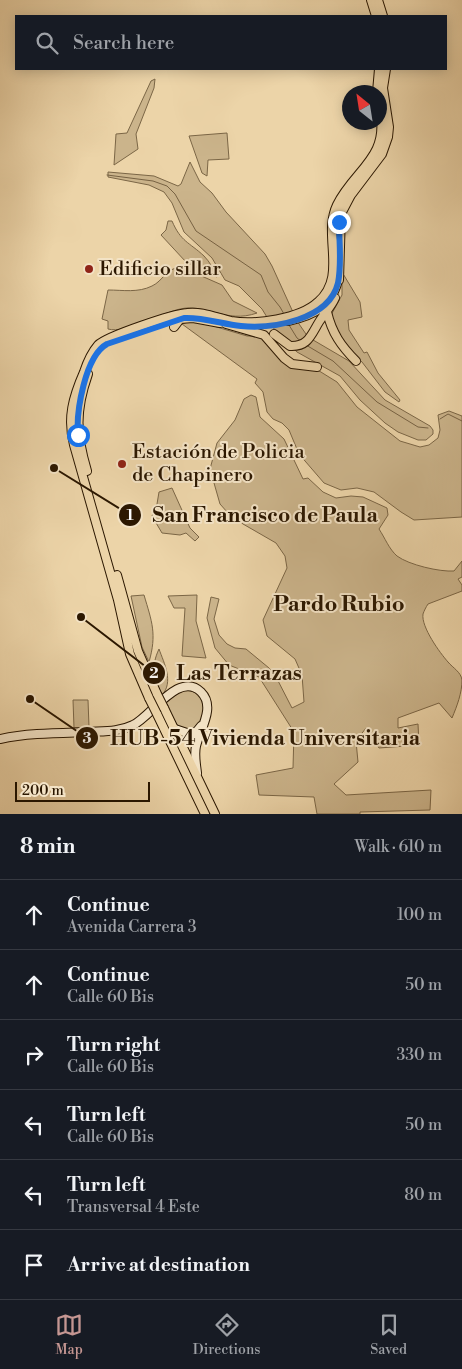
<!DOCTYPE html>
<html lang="en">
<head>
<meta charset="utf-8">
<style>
	:root { --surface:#171b24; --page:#242831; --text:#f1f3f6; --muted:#9ea1a6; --line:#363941; --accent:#c59692 }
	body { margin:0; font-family:"Libre Bodoni",serif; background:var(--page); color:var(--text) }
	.compass { position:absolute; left:342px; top:85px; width:45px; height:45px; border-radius:50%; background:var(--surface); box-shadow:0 2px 12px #0003; rotate:330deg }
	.scale { position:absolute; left:15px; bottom:12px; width:135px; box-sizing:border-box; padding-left:5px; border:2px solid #2b1700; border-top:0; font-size:14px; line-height:18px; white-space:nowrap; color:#2b1700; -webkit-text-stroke:4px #f3e3c6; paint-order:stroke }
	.stop { position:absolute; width:15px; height:15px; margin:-11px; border:4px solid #1a73e8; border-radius:50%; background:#fff }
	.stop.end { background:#1a73e8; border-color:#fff; box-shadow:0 1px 5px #0008 }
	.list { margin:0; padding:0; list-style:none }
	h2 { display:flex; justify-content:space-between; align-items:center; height:65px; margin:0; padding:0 20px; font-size:21px }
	h2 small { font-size:16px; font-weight:400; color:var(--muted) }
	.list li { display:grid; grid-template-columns:32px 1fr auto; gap:15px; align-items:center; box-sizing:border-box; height:70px; padding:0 20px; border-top:1px solid var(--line) }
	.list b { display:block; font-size:19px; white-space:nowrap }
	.list p { margin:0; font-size:16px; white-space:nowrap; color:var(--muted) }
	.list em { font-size:16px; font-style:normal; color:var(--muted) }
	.icon { flex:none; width:28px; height:28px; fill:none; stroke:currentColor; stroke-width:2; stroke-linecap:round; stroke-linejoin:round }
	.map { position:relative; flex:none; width:462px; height:814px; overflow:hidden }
	.search { position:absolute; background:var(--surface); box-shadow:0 2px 12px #0003; left:15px; right:15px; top:15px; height:55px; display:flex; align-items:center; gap:12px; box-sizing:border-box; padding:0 18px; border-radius:0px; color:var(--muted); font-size:19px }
	.sheet { height:485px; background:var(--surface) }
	nav { display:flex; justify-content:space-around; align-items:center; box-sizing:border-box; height:70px; border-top:1px solid var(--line); background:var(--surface); font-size:14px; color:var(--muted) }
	nav a { display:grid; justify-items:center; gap:2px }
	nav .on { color:var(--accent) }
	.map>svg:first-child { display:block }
</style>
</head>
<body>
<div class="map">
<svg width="462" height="814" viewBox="0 0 462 814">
	<rect width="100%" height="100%" fill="#ecd4a8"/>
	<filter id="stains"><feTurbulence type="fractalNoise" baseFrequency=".004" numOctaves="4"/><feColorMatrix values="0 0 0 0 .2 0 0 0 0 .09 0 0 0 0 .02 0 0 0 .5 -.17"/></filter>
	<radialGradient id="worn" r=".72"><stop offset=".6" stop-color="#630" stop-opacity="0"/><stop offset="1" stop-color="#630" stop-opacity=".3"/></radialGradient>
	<path fill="#cbb48b" stroke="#7b6646" d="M 155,79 L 154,88 L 136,134 L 138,149 L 114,165 L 116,134 L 127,133 L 151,81 Z
		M 227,133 L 229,159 L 208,160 L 207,176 L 202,173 L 189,136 Z
		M 190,162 L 200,182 L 212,193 L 226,212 L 265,254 L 272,266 L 297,321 L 308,337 L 349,361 L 385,400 L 430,426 L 433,430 L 433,434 L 426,440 L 418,440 L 398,432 L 385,423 L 360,400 L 340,376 L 297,352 L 276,332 L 262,309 L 239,286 L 225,280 L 212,258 L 184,232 L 172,203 L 164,192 L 149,185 L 108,177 L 108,172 L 154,176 L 178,186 L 181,184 Z
		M 168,221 L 172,221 C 181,242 189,242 204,256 C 210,262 214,270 217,277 L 186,262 L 161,235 L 166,230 Z
		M 181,267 L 222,285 L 233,301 L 257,313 C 226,324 206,303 180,309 C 161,313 126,334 108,329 L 108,321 L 102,319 L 108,290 C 123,290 138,293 152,286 C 163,281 166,268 181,267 Z
		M 342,272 L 360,302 L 362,317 L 348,320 L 349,330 L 364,353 L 367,352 L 378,373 L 400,400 L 399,402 L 385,392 L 362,362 L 343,343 L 330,317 L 342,295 Z
		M 190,321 L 210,325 L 247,336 L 259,336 L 265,340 L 285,362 L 316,369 L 337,382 L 357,407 L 400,441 L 420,447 L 429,445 L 438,438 L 440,430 L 438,415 L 449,411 L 462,416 L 462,517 L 414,520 L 401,512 L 374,492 L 357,488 L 341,490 L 324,483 L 299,454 L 289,430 L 282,423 L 273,419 L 267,412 L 263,392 L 255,383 L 257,379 L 182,324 Z
		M 251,395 L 256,397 L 260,417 L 284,439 L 303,479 L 308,478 L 323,492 L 336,498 L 351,496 L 363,497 L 387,508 L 388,515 L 379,529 C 385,538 389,549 397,556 C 409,565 440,572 454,571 L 462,561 L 462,577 L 458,579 L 462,585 L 462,591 L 428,604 C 426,607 424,611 423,614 C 421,627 440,653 448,662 C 453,668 461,672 462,680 C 462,693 457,706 452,718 L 439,703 L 398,718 L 398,728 L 418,724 L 419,745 L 379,748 L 366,728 L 356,741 L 358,762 L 334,784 L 346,795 L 431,790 L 430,810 L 360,812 L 360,814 L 317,814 L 314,797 L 259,795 L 256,775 L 293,768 L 294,732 L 259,677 L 229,665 L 215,648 L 207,618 L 211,597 L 219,599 L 214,619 L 219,635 L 227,644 L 235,648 L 246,649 L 269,668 L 274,673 L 292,708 L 304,702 L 302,675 L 295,659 L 267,636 L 263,620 L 287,568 L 285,556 L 276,543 L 243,524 L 228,513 L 220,504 L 210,469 L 217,443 L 235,420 L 244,399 Z
		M 172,488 L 190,528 L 199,537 L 195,541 L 186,533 L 180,535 L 162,533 L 152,516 L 157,504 L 159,492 Z
		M 144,595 C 152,622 157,634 149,662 L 142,647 L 131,596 Z
		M 197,595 L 196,621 L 206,658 L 182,656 L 185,608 L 174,608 L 168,596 Z
		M 159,649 C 164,663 174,682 162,695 C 153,678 151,666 159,649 Z
		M 186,690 C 220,694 198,741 181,730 C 173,725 169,711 166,703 L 171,696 Z
		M 73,700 L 88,700 L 89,727 L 74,728 Z"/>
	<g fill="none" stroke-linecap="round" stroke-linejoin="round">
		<path stroke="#776243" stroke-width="1" d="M 107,175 L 153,181 L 167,186 L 175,194 L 196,231 L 261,275 L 268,292 L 280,307 L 284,314
			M 289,325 L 297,338 L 301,341
			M 306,345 L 333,361 L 377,402 L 418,427 L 428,428
			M 440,419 L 448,414 L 462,421"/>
		<g stroke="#2b1700" stroke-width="10">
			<path id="secondary" d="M 175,729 L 190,734 L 197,731 L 201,726
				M 0,739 C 28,733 59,733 88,732 C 103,731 119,732 133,725 C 151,717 179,670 201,692 C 216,707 200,729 196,746 C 194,755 196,764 197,773"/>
		</g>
		<g stroke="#2b1700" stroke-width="10">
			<path id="primary" d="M 371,0 L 376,16
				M 378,0 L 383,16
				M 377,92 L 379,69
				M 339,280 L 341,214 L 351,195 L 382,154 L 388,137 L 389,127 L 383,88 L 386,69
				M 327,312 C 332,333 341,346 356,361
				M 180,319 L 193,318 L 220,323
				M 288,321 C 315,315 333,306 339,276
				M 226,324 L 264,335 L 284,358 L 292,364 L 317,367
				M 174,327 L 180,319
				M 274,334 L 290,346 C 308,347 311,335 319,322 C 324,314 331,307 335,298
				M 87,471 C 76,434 75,411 88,374
				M 117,575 L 138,651 L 157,694
				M 149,698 L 130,654 L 118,600 L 74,445 C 67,418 73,397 84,372 C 87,363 92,352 98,345 C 107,336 173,314 187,313 C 202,311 217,318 231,321 C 255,325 300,319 318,302 C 348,276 322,236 337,205 C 354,170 389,158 380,113
				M 164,708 L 215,814
				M 157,714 L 205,814"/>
		</g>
		<use href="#secondary" stroke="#f3e3c6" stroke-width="8"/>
		<use href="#primary" stroke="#ecd4a8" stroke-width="8"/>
		<g stroke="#2b1700" stroke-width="10" stroke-linecap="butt">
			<path id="primary-bridge" d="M 157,694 L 164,708
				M 149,698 L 157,714"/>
		</g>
		<use href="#primary-bridge" stroke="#ecd4a8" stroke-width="8"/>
	</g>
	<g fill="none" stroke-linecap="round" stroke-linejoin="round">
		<path stroke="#1a73e8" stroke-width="6" d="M 78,435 C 76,412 85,356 107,344 L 184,318 C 203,317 222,324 241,326 C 273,329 329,320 338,283 C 342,263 339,241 339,222"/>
	</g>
	<g fill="#8f2418" stroke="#f3e3c6" stroke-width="2">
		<circle cx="89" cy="269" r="5"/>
		<circle cx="122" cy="464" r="5"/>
	</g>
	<g text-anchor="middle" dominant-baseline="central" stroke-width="4" stroke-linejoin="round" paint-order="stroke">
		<g font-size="20" fill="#2b1700" stroke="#f3e3c6" text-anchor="start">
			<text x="99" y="269">Edificio sillar</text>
			<text x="132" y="452">Estación de Policia<tspan x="132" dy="23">de Chapinero</tspan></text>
		</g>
		<g font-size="22" font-weight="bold" fill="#2b1700" stroke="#f3e3c6">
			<text x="339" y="604">Pardo Rubio</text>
		</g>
	</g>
	<path fill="none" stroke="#2b1700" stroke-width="2" d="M54 468L130 515M81 617L154 673M30 699L87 738"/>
	<g fill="#2b1700" stroke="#f3e3c6" stroke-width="2">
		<circle cx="54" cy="468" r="5"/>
		<circle cx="81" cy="617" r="5"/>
		<circle cx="30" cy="699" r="5"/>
		<circle cx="130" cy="515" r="12"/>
		<circle cx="154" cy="673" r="12"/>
		<circle cx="87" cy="738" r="12"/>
	</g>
	<g font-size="15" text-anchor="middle" font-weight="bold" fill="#fff">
		<text x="130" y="520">1</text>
		<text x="154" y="678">2</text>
		<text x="87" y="743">3</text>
	</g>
	<g font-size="21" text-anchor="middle" font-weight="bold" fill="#2b1700" stroke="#f3e3c6" stroke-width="4" stroke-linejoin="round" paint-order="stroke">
		<text x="265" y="522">San Francisco de Paula</text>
		<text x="239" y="680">Las Terrazas</text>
		<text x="265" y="745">HUB-54 Vivienda Universitaria</text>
	</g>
	<rect width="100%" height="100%" filter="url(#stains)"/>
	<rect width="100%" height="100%" fill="url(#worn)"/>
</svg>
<svg class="compass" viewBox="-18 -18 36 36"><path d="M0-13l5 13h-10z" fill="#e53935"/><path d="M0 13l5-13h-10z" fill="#9ea1a6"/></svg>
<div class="scale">200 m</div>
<div class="stop" style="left:78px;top:435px"></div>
<div class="stop end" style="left:339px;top:222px"></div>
<div class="search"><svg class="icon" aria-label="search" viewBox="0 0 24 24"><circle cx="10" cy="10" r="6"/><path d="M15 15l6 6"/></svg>Search here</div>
</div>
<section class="sheet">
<h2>8 min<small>Walk · 610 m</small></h2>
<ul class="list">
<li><svg class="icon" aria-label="ahead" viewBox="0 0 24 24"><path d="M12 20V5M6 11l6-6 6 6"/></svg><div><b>Continue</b><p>Avenida Carrera 3</p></div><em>100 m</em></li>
<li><svg class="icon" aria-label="ahead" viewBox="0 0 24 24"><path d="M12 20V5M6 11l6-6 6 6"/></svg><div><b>Continue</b><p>Calle 60 Bis</p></div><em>50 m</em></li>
<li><svg class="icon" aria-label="right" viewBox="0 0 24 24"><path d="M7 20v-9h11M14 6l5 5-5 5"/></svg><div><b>Turn right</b><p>Calle 60 Bis</p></div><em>330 m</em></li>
<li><svg class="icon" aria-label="left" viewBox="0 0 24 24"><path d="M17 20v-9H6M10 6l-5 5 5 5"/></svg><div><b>Turn left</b><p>Calle 60 Bis</p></div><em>50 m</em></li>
<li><svg class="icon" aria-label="left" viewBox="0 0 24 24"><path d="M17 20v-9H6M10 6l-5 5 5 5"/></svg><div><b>Turn left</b><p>Transversal 4 Este</p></div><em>80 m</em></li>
<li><svg class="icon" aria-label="arrive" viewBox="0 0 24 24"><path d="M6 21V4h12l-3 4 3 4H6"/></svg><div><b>Arrive at destination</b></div></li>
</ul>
</section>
<nav>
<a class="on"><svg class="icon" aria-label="map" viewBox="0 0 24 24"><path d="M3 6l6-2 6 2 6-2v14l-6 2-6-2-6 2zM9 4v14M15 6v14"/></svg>Map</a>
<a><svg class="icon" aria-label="directions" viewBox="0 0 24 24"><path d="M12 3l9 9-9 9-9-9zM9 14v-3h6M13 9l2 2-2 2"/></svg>Directions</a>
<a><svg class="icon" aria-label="saved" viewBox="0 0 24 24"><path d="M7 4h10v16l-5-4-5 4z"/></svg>Saved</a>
</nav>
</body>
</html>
